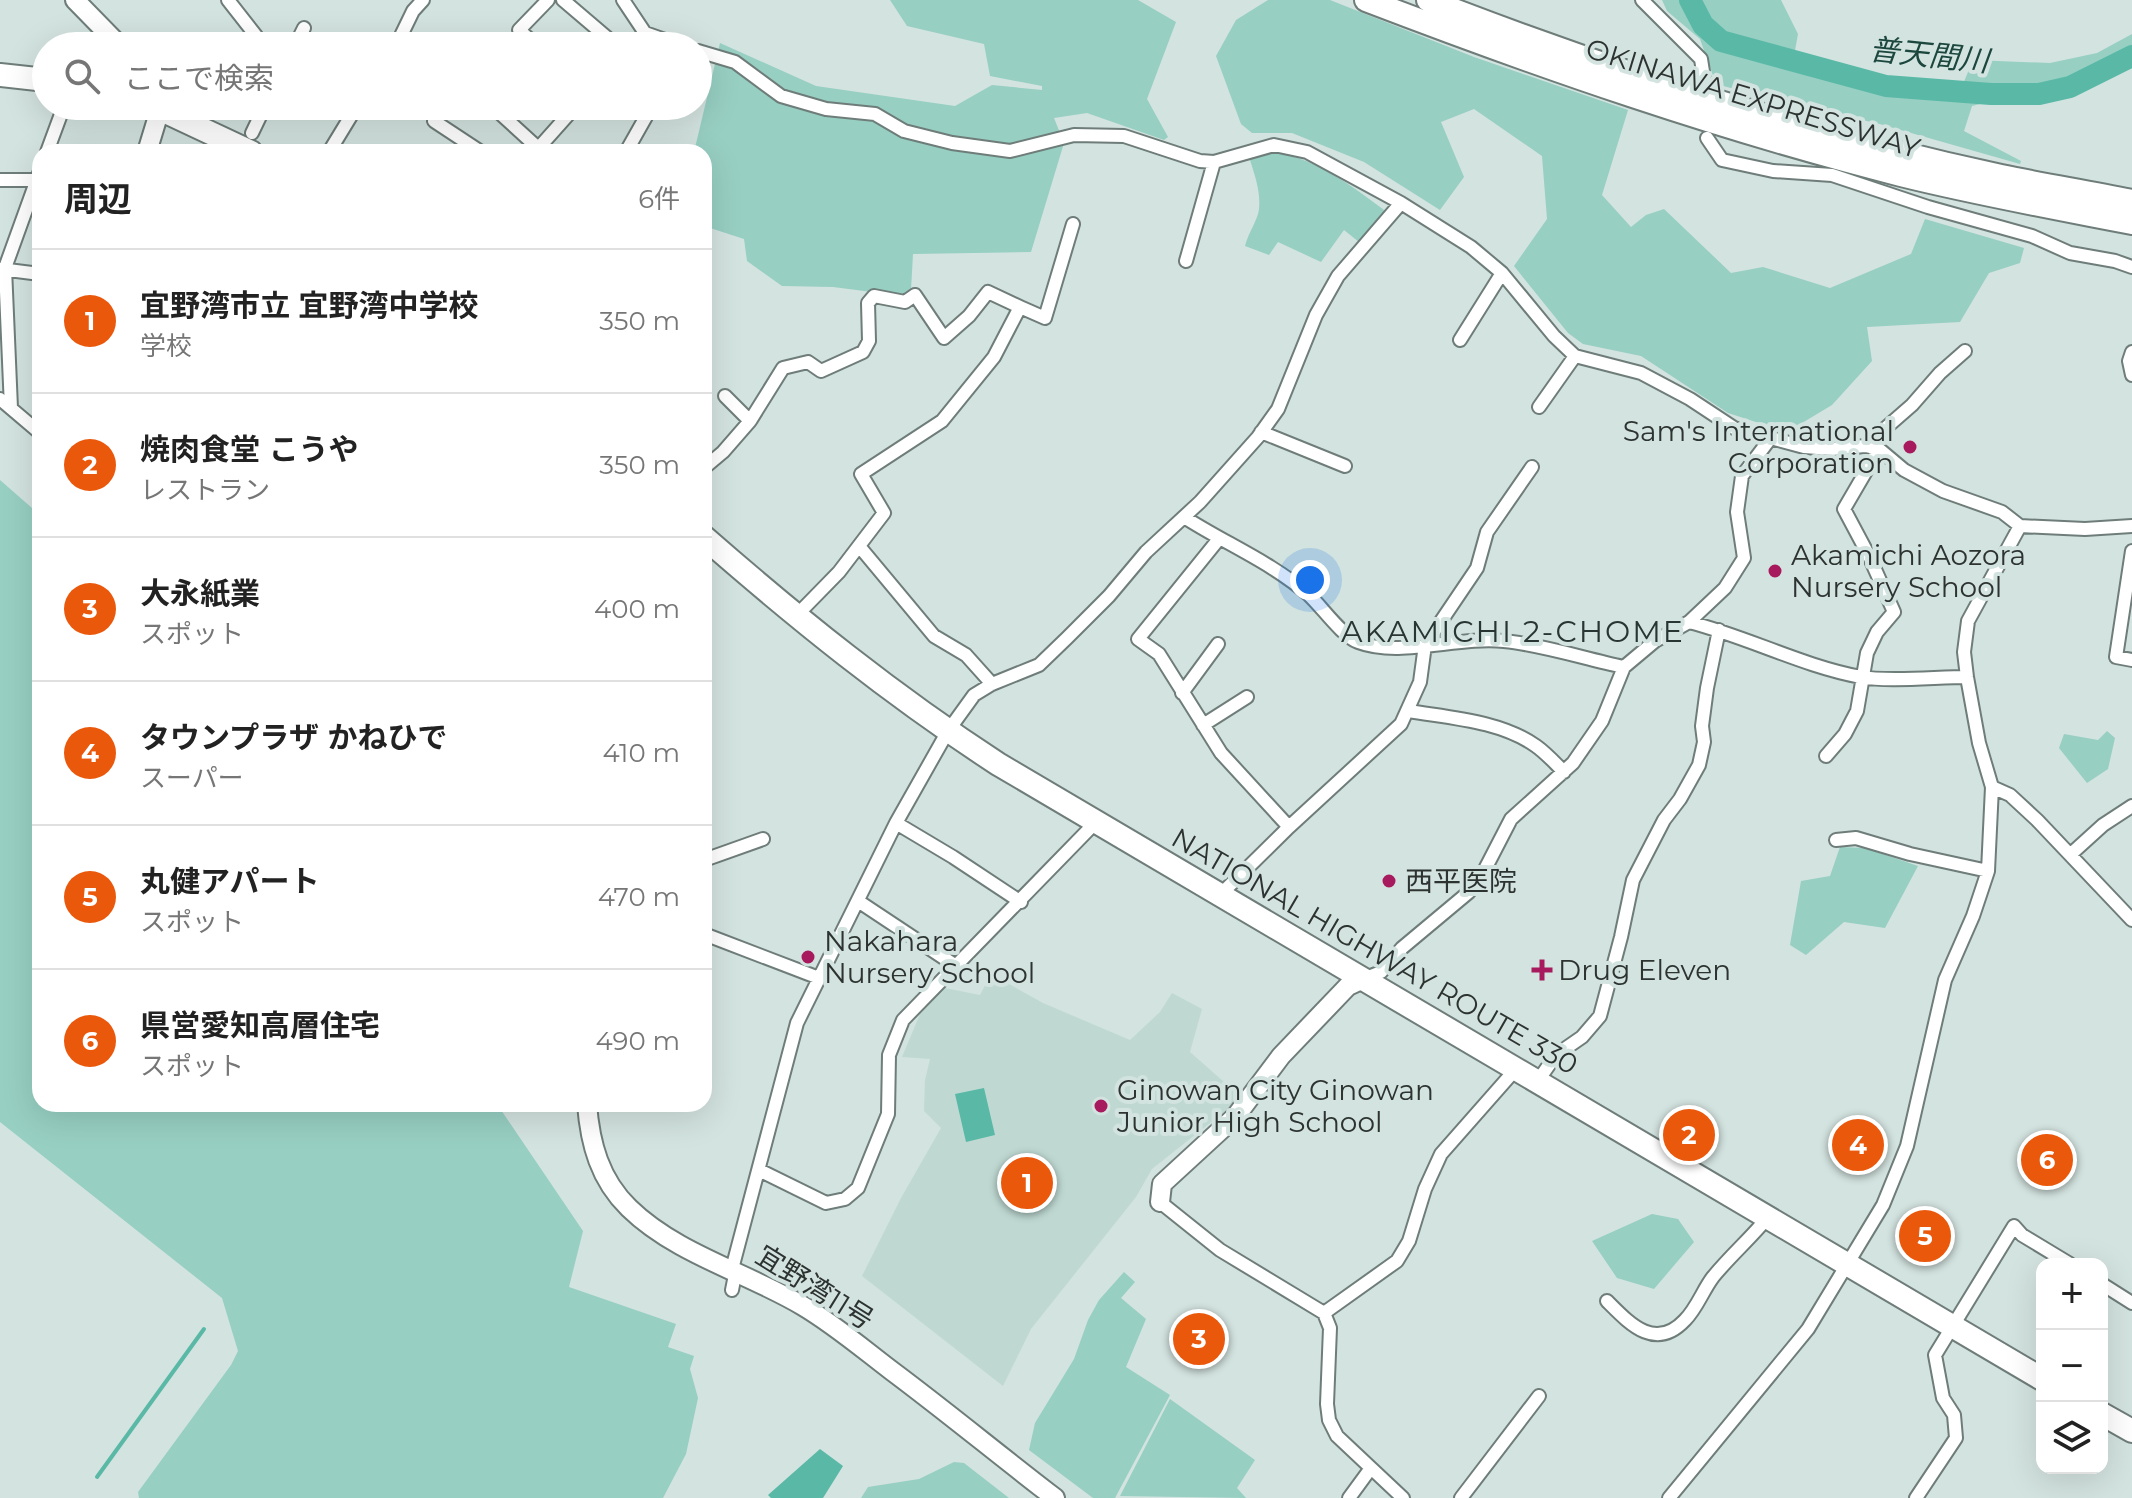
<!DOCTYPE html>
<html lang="ja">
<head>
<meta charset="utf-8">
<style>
	:root { --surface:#fff; --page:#f2f2f2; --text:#222; --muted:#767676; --line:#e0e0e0; --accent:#ea580c }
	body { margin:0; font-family:Montserrat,"Noto Sans JP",sans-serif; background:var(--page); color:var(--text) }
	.controls { position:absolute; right:24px; bottom:24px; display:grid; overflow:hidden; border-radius:16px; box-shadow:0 8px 32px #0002 }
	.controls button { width:72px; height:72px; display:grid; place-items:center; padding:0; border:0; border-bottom:2px solid var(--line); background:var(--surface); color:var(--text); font:40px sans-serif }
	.you { position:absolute; left:1310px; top:580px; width:28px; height:28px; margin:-20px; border:6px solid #fff; border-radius:50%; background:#1a73e8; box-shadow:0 0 0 12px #1a73e833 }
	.badge { display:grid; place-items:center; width:52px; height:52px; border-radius:50%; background:var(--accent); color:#fff; font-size:26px; font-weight:700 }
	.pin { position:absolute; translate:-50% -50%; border:4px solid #fff; box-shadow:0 2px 8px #0006 }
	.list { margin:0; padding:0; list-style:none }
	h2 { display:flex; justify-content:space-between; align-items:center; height:104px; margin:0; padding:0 32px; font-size:34px }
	h2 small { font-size:26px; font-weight:400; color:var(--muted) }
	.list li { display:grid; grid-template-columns:52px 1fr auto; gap:24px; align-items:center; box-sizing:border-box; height:144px; padding:0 32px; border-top:2px solid var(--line) }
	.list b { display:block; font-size:30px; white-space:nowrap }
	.list p { margin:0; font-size:26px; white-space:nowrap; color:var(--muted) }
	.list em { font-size:26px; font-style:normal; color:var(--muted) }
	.icon { flex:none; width:44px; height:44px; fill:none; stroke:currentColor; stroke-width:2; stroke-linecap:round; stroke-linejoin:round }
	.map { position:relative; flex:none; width:2132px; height:1498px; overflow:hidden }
	.search { position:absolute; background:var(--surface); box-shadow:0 8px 32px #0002; left:32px; top:32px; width:680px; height:88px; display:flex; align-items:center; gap:20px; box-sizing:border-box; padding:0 28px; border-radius:44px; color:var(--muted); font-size:30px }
	.panel { position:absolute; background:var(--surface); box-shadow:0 8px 32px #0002; left:32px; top:144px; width:680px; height:968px; border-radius:24px }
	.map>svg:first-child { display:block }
</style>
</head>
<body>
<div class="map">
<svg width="2132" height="1498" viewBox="0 0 2132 1498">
	<rect width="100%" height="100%" fill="#d3e3df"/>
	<path fill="#bfd9d2" d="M 991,974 L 1043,1003 L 1130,1040 L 1160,1012 L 1172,993 L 1202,1009 L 1190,1052 L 1240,1096 L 1234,1104 L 1152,1169 L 1136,1197 L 1031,1329 L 1003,1386 L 862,1276 L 901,1198 L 941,1128 L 924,1111 L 925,1080 L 930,1059 L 902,1057 L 920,1014 L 945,988 L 980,995 Z"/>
	<path fill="#97cfc2" d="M 890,0 L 1138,0 L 1176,22 L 1147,99 L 1168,137 L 1164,140 L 1087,113 L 1054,118 L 1064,143 L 1031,252 L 913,254 L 911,290 L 903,296 L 833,287 L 782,286 L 747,261 L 744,239 L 704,226 L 704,152 L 694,152 L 720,43 L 816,86 L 955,106 L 992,85 L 1042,90 L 1042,86 L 990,76 L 984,44 L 907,26 Z
		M 1268,0 L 1330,0 L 1474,57 L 1628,110 L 1602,195 L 1631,227 L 1646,215 L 1664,209 L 1731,273 L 1763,267 L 1830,288 L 1911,254 L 1925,219 L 2024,248 L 2020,263 L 1989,273 L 1960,322 L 1867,327 L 1872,361 L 1832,405 L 1787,432 L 1728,413 L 1641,356 L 1583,344 L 1568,333 L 1514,266 L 1547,219 L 1542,156 L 1474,109 L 1441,122 L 1464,177 L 1440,210 L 1364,162 L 1292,133 L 1252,133 L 1241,124 L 1216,56 L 1236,20 Z
		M 1662,0 L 1781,0 L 1798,34 L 1794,56 L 1874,79 L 1963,84 L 1973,60 L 2050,63 L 2097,53 L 2132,34 L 2132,59 L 2038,100 L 1996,100 L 1972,106 L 1964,131 L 2021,161 L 2020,164 L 1876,123 L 1801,107 L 1716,84 L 1700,39 L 1667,11 Z
		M 1279,152 C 1319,162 1351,185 1384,210 L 1382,220 L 1359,242 L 1344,230 L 1321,262 L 1278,242 L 1269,255 L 1245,246 C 1248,233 1258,220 1259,209 C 1261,191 1254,173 1249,157 Z
		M 0,480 L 40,515 L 40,1104 L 497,1104 L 583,1231 L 569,1287 L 676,1324 L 668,1347 L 694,1356 L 690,1369 L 698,1398 L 686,1454 L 663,1498 L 139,1498 L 138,1492 L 231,1365 L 238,1351 L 222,1298 L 0,1122 Z
		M 2107,731 L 2115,738 L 2108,769 L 2087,783 L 2059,748 L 2064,734 L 2098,740 Z
		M 1840,847 L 1865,848 L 1918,866 L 1885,928 L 1844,922 L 1806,955 L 1790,945 L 1801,881 L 1830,876 Z
		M 1652,1214 L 1678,1219 L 1694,1242 L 1654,1289 L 1617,1278 L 1592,1241 Z
		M 1124,1272 L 1135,1282 L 1121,1298 L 1146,1319 L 1126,1367 L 1170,1395 L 1115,1498 L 1093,1498 L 1029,1450 L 1035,1423 L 1074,1359 L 1088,1320 L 1099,1300 Z
		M 1170,1399 L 1255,1460 L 1237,1488 L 1246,1498 L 1120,1496 Z
		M 954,1462 L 964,1463 L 1009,1498 L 861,1498 L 868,1487 L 919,1479 Z"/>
	<path fill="#59b9a6" d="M 984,1088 L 995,1135 L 966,1142 L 955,1094 Z
		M 820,1449 L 843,1466 L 823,1498 L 771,1498 L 768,1495 Z"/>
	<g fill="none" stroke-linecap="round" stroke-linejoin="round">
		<path stroke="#59b9a6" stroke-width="4" d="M 97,1477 L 204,1329"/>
		<path stroke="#59b9a6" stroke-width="22" d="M 1690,0 L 1703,25 L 1721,41 L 1886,86 L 1991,94 L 2039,94 L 2070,87 L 2132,56"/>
		<g stroke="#6e7d79" stroke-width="16">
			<path id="street" d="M 228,0 L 264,46
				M 563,0 L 617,46
				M 623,0 L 645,33 L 682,46
				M 1642,0 L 1701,59 L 1704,78
				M 295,46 L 304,28
				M 396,46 L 413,11 L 423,0
				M 537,46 L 519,30 L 548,0
				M 632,46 L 645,33
				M 698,51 L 735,62 L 781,96 L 826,109 L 875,114 L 904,131 L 952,143 L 1010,151 L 1074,135 L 1124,136 L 1200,161 L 1214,162 L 1274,145 L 1307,152 L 1401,203 L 1471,247 L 1502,273 L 1554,336 L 1575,356 L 1641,373 L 1690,399 L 1734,428 L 1804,447 L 1832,449 L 1865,446 L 1879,449 L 1904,470 L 1943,491 L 2002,512 L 2020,526 L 2085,529 L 2132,526
				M 492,106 L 538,148
				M 434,121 L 481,152
				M 252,133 L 265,106
				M 1707,138 L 1722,160 L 1773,171 L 1832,175 L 1928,207 L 2032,236 L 2070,253 L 2115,261 L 2132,267
				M 47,152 L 64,106
				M 329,152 L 357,106
				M 535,152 L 576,106
				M 626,152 L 652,106
				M 0,180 L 37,180
				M 1186,261 L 1214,162
				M 0,269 L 40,274
				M 1460,340 L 1502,273
				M 2132,352 L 2129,361 L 2132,375
				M 0,399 L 40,433
				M 1539,407 L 1575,356
				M 11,408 L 5,268 L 40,171
				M 750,421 L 783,368 L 808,362 L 821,371 L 863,352 L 869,341 L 868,303 L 874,296 L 905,302 L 915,295 L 944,338 L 969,316 L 988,292 L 1020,307
				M 1261,432 L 1345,466
				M 1865,446 L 1912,405 L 1940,373 L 1965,351
				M 704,468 L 723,452 L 750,421 L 725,396
				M 1184,517 C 1226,544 1271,562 1309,595 C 1322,607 1342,636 1358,642 C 1400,658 1458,636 1504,641 C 1544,645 1585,659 1624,667
				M 1218,540 L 1138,639 L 1159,654 L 1221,753 L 1289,827
				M 859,546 L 934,636 L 966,655 L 992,684
				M 2132,551 L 2116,657 L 2132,660
				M 795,617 L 839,572 L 884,513 L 861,474 L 942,421 L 994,357 L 1020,307 L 1045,318 L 1073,224
				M 1689,622 C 1748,637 1802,666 1861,677 C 1888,682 1937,677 1967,677
				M 1182,693 L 1218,644
				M 1409,711 C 1451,718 1501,721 1536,746 C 1546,753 1555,763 1564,772
				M 1203,725 L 1247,697
				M 1826,756 L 1845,734 L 1857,711 L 1867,653 L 1877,632 L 1894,612 L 1869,556 L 1844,509 L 1879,449
				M 1992,787 L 2010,795 L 2037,820 L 2132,920
				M 896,823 L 953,857 L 1021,902
				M 1836,840 L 1856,838 L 1910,854 L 1988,871
				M 2071,854 L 2103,825 L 2132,806
				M 704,860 L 763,839
				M 1220,895 L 1289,827 L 1401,724 L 1420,682 L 1425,645 L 1477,568 L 1487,532 L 1532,467
				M 858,901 L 956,966
				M 704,934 L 819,978
				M 1363,979 L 1381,972 L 1402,948 L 1469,892 L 1481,877 L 1511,819 L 1573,763 L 1602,721 L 1624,667 L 1655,641 L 1689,622 L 1725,588 L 1744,558 L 1737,512 L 1742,476 L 1770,439
				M 1537,1082 L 1556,1055 L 1582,1037 L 1600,1016 L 1621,937 L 1633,880 L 1664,820 L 1680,799 L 1699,765 L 1704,742 L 1702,726 L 1707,688 L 1719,630
				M 759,1170 L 826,1203 L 845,1199 L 858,1188 L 888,1114 L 889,1055 L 903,1020 L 1096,822
				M 1160,1202 L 1220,1250 L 1324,1313 L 1330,1328 L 1327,1404 L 1329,1420 L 1337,1436 L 1403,1498
				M 732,1269 L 797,1023 L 896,823 L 948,731 L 974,695 L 992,684 L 1039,665 L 1067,638 L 1109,596 L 1146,552 L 1200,502 L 1258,437 L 1278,409 L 1316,315 L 1338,276 L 1401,203
				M 2102,1284 L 2132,1303
				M 732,1290 L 736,1270
				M 1607,1301 C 1629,1323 1655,1352 1685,1320 C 1697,1308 1703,1290 1713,1277 C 1730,1256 1751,1238 1768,1217
				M 1324,1313 L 1397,1261 L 1409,1241 L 1425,1189 L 1441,1154 L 1515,1070
				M 1349,1498 L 1371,1468
				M 1461,1498 L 1539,1396
				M 1669,1498 L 1808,1329 L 1883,1205 L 1907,1146 L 1945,980 L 1973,916 L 1988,871 L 1992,787 L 1979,743 L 1967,677 L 1964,652 L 1968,621 L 2020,526
				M 1916,1498 L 1956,1438 L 1954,1415 L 1943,1398 L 1935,1355 L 2014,1226 L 2022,1235 L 2070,1264"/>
		</g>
		<g stroke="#6e7d79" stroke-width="22">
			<path id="secondary" d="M 75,0 L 120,46
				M 147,152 L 161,106
				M 587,1104 C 590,1144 600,1180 629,1208 C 676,1254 748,1273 803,1306 C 835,1325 863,1349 892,1371 C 947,1412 1000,1456 1055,1498
				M 1160,1202 L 1162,1184 L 1236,1116 L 1281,1056 L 1348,986 L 1363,979"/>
		</g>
		<g stroke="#6e7d79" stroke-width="26">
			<path id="highway" d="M 1366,0 C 1541,67 1719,129 1901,175 C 1977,194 2055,208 2132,223
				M 1428,0 C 1613,72 1806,134 2001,176 C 2044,185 2088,192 2132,201
				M 0,75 L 46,80
				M 153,106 L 251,152
				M 704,537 C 799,620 892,695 998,764 L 2042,1379
				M 2102,1414 L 2132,1431"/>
		</g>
		<use href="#street" stroke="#fff" stroke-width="12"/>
		<use href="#secondary" stroke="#fff" stroke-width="18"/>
		<use href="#highway" stroke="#fff" stroke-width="22"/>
	</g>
	<g fill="#a71a5d" stroke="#d3e3df" stroke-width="3">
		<circle cx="1910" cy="447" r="8"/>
		<circle cx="1775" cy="571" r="8"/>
		<circle cx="1389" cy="881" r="8"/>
		<circle cx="808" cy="957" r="8"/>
		<path d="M1538 958h8v8h8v8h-8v8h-8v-8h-8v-8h8z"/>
		<circle cx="1101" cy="1106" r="8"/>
	</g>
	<g text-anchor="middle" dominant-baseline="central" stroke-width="8" stroke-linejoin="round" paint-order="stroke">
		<g font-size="28" fill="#2d3331" stroke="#d3e3df">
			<text transform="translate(1753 98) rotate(17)">OKINAWA EXPRESSWAY</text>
			<text transform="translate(1375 951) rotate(30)">NATIONAL HIGHWAY ROUTE 330</text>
			<text transform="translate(815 1287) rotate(32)">宜野湾11号</text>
		</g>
		<g font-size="28" fill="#2d3331" stroke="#d3e3df" text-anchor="start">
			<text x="1894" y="431" text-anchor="end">Sam's International<tspan x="1894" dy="32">Corporation</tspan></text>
			<text x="1791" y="555">Akamichi Aozora<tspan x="1791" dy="32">Nursery School</tspan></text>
			<text x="1405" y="881">西平医院</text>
			<text x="824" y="941">Nakahara<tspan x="824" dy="32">Nursery School</tspan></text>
			<text x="1558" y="970">Drug Eleven</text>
			<text x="1117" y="1090">Ginowan City Ginowan<tspan x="1117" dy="32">Junior High School</tspan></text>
		</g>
		<g font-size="30" font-style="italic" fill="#1b473e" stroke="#d3e3df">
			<text transform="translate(1929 55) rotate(6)">普天間川</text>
		</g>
		<g font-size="30" letter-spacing="2" fill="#283532" stroke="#d3e3df">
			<text x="1513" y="631">AKAMICHI 2-CHOME</text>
		</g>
	</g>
</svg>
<div class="controls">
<button>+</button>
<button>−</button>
<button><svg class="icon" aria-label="layers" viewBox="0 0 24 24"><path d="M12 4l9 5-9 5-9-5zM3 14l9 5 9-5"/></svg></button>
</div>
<div class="you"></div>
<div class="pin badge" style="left:1027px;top:1183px">1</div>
<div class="pin badge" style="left:1689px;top:1135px">2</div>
<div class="pin badge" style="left:1199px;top:1339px">3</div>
<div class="pin badge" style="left:1858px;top:1145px">4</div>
<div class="pin badge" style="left:1925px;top:1236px">5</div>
<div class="pin badge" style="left:2047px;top:1160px">6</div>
<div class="search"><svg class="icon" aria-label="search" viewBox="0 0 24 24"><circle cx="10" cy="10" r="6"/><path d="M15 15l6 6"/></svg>ここで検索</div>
<section class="panel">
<h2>周辺<small>6件</small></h2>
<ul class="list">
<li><span class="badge">1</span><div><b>宜野湾市立 宜野湾中学校</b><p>学校</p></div><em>350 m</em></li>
<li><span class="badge">2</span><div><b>焼肉食堂 こうや</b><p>レストラン</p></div><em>350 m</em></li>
<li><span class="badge">3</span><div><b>大永紙業</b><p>スポット</p></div><em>400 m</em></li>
<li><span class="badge">4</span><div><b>タウンプラザ かねひで</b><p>スーパー</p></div><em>410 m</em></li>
<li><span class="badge">5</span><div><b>丸健アパート</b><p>スポット</p></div><em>470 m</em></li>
<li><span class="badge">6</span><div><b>県営愛知高層住宅</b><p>スポット</p></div><em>490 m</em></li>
</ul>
</section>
</div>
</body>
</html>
